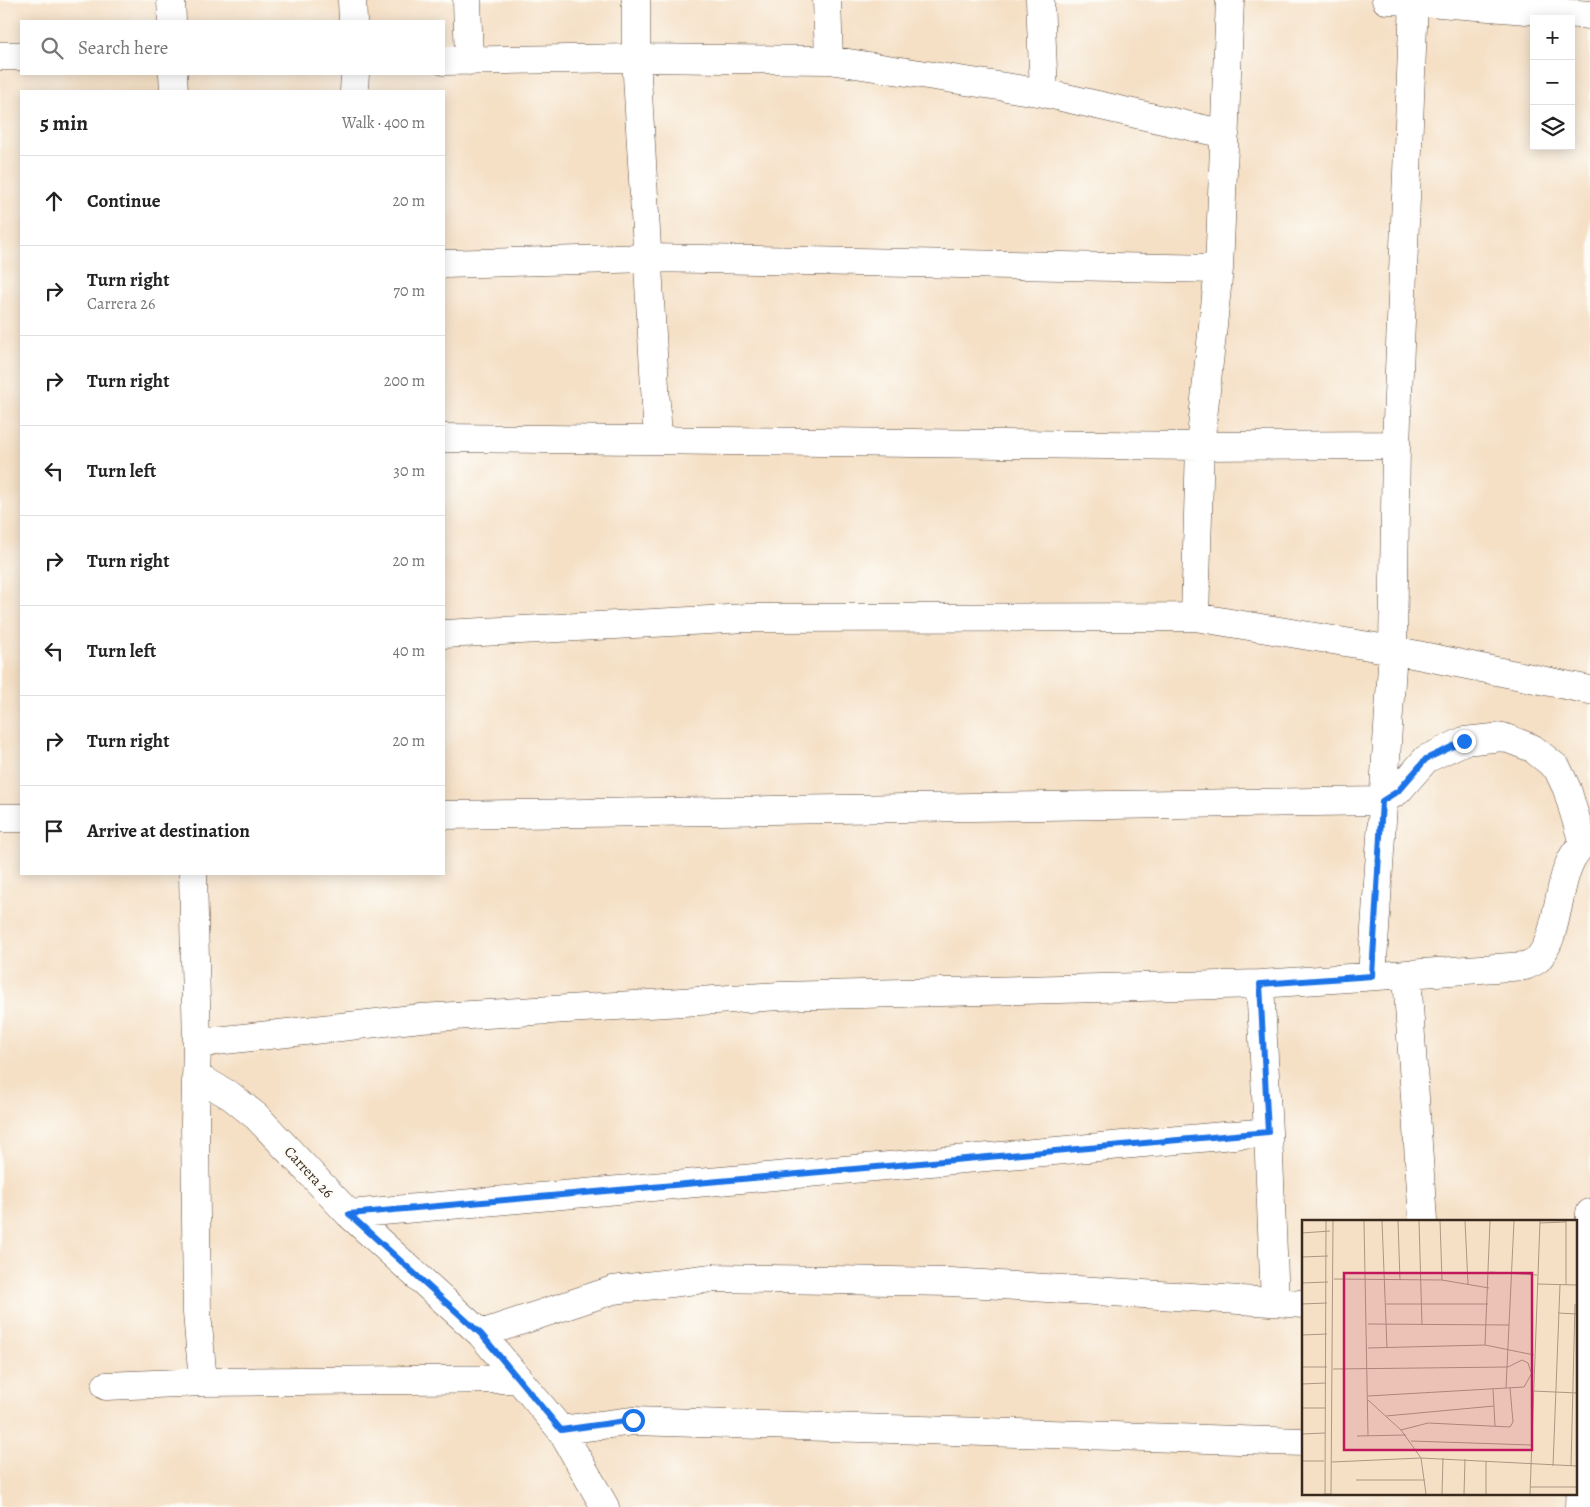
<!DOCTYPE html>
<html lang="en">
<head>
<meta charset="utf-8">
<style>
	:root { --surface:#fff; --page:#f2f2f2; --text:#222; --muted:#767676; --line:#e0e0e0 }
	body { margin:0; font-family:Alegreya,serif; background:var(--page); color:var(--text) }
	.controls { position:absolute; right:15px; top:15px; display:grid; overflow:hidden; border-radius:0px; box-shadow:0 2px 12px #0003 }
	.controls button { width:45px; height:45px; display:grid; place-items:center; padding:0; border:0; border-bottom:1px solid var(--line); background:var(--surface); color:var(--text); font:25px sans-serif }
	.stop { position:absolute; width:15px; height:15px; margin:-11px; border:4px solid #1a73e8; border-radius:50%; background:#fff }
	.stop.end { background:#1a73e8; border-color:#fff; box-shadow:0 1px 5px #0008 }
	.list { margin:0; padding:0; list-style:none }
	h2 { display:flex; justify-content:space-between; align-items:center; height:65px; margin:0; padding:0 20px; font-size:21px }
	h2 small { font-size:16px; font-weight:400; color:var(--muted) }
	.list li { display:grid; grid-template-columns:32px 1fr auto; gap:15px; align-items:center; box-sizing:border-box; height:90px; padding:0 20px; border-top:1px solid var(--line) }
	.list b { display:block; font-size:19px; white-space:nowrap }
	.list p { margin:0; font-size:16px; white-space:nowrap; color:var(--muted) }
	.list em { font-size:16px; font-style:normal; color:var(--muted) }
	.icon { flex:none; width:28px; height:28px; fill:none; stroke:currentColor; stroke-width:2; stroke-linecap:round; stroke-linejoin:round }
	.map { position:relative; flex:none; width:1590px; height:1507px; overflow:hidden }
	.search { position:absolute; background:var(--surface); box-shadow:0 2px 12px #0003; left:20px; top:20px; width:425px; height:55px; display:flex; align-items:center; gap:12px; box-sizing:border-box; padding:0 18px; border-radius:0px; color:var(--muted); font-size:19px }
	.panel { position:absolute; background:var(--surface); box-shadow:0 2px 12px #0003; left:20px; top:90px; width:425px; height:785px; border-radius:0px }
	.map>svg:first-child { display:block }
</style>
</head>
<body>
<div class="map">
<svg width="1590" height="1507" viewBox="0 0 1590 1507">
	<rect width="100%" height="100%" fill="#fdfcf7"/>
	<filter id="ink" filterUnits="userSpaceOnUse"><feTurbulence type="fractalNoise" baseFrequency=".02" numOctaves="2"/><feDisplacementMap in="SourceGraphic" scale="10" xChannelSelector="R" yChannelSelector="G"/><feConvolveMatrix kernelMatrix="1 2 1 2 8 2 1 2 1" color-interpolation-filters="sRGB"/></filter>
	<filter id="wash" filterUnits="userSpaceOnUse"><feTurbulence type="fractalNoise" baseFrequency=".0096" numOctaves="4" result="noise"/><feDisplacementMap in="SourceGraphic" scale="20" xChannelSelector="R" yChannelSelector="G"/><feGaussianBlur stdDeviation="1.12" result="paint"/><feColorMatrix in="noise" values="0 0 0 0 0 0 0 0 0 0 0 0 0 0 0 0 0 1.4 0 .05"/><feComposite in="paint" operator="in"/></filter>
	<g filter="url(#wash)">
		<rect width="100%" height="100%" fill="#f5e0c6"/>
	</g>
	<g filter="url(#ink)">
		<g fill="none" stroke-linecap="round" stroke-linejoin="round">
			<g stroke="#574537" stroke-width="29">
				<path id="street" d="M 171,0 L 172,21
					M 352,0 L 353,21
					M 467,0 L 469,61
					M 636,0 L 636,58 L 658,439
					M 827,0 L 829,60
					M 1040,0 L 1044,93
					M 1386,0 L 1414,1 L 1590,15
					M 0,56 L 21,56
					M 444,61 L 636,58 L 829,60 L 1044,93 L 1225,134
					M 173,74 L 174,91
					M 354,91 L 355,74
					M 444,264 L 649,258 L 1219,269
					M 444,438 L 1200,446 L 1396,445
					M 1195,617 L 1200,446 L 1219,269 L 1230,0
					M 444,634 L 747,618 L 1195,617 L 1393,650 L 1590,690
					M 444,815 L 1382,801 L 1398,791 L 1426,759 L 1464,741 L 1503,737 L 1532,748 L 1557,768 L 1567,789 L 1583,843
					M 0,818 L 21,818
					M 193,874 L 197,1045 L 195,1122 L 197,1313 L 203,1382
					M 1407,975 L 1423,1221
					M 1372,976 L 1393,650 L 1396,445 L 1414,0
					M 1260,984 L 1268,1132 L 1275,1302
					M 197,1045 L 216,1041 L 421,1018 L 780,996 L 1260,984 L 1525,966 C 1529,964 1535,962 1538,959 C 1565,929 1553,858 1590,840
					M 196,1076 L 231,1096 L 257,1117 L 349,1214 L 481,1334 L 561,1430 L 605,1507
					M 349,1214 L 1268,1132
					M 481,1334 L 613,1290 L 712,1278 L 951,1282 L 1304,1304
					M 106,1386 L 203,1382 L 518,1379
					M 561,1430 L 633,1421 L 1304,1442
					M 1579,1507 L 1590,1213"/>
			</g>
			<use href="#street" stroke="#fff" stroke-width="28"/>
		</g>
	</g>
	<g fill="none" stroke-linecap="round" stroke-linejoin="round" filter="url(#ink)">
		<path stroke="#1a73e8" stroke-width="6" d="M 633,1420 L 561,1430 L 481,1334 L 349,1214 L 1268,1132 L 1260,984 L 1372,976 L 1382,801 L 1398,791 L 1426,759 L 1464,741"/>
	</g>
	<g text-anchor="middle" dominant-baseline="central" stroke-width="4.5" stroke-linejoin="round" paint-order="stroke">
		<g font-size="15" fill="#3b2a1e" stroke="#fdfcf7">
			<text transform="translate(309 1172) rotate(47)">Carrera 26</text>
		</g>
	</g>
	<g transform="translate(1302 1220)">
		<rect width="275" height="275" fill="#f5e0c6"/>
		<path fill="none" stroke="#ab9783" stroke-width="1" d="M 62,1 L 66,216M 80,1 L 85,128M 96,1 L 98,60M 117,1 L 120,105M 138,1 L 140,60M 163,1 L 166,64M 238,3 L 264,2M 0,13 L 28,11M 0,37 L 26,36M 188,52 L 235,55M 32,59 L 140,60 L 187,68M 0,63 L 26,62M 235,64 L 275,65M 264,65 L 264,1M 0,84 L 25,83M 84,84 L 186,84M 256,93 L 275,94M 66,104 L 207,105M 0,115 L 25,114M 183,125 L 188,1M 66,128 L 183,125 L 232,135M 0,147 L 25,147M 31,149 L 206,147 L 220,140 L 226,143 L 229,152M 0,164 L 24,163M 204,168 L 212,1M 191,169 L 193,206M 231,171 L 275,173M 66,176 L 222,167 L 231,151M 66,180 L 99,210 L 119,238 L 124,274M 0,188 L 23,188M 84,196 L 192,186M 99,210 L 126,203 L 208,207 L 211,202 L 208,168M 0,214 L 23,213M 55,216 L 104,215M 109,221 L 229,225M 0,241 L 22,241M 30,242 L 119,238 L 275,246M 251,246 L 258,65M 269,246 L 273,84M 54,260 L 123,260M 228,267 L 275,267M 23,274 L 29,274 L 31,1M 23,274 L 24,1M 140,274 L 141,238M 162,274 L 163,239M 184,274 L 184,241M 228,274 L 238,1"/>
		<path fill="#c2185b" fill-opacity="0.15" stroke="#c2185b" stroke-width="2.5" d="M 42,53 L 230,53 L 230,230 L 42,230 Z"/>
		<rect width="275" height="275" fill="none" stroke="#3b2a1e" stroke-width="2.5"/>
	</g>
</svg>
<div class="controls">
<button>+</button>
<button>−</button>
<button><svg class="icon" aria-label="layers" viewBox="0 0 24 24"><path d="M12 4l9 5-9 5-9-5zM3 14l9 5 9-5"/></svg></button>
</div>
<div class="stop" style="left:633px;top:1420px"></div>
<div class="stop end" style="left:1464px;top:741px"></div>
<div class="search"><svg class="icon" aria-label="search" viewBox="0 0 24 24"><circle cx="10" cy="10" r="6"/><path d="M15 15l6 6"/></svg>Search here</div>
<section class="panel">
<h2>5 min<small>Walk · 400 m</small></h2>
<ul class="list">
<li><svg class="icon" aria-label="ahead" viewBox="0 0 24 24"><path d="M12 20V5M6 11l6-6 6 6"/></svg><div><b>Continue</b></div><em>20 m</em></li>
<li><svg class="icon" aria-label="right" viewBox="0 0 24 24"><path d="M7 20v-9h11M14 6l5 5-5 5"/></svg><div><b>Turn right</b><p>Carrera 26</p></div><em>70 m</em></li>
<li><svg class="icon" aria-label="right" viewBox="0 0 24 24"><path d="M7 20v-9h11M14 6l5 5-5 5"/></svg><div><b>Turn right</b></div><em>200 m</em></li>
<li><svg class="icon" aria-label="left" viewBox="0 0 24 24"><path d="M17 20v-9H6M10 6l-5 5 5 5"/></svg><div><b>Turn left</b></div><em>30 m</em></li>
<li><svg class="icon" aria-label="right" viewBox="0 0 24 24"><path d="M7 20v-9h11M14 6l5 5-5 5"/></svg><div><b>Turn right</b></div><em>20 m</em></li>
<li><svg class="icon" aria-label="left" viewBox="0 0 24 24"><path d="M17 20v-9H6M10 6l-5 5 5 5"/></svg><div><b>Turn left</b></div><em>40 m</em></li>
<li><svg class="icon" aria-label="right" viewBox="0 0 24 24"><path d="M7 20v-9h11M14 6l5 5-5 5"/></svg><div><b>Turn right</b></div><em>20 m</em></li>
<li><svg class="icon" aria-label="arrive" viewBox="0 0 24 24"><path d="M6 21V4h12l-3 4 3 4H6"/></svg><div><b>Arrive at destination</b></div></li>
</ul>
</section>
</div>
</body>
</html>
